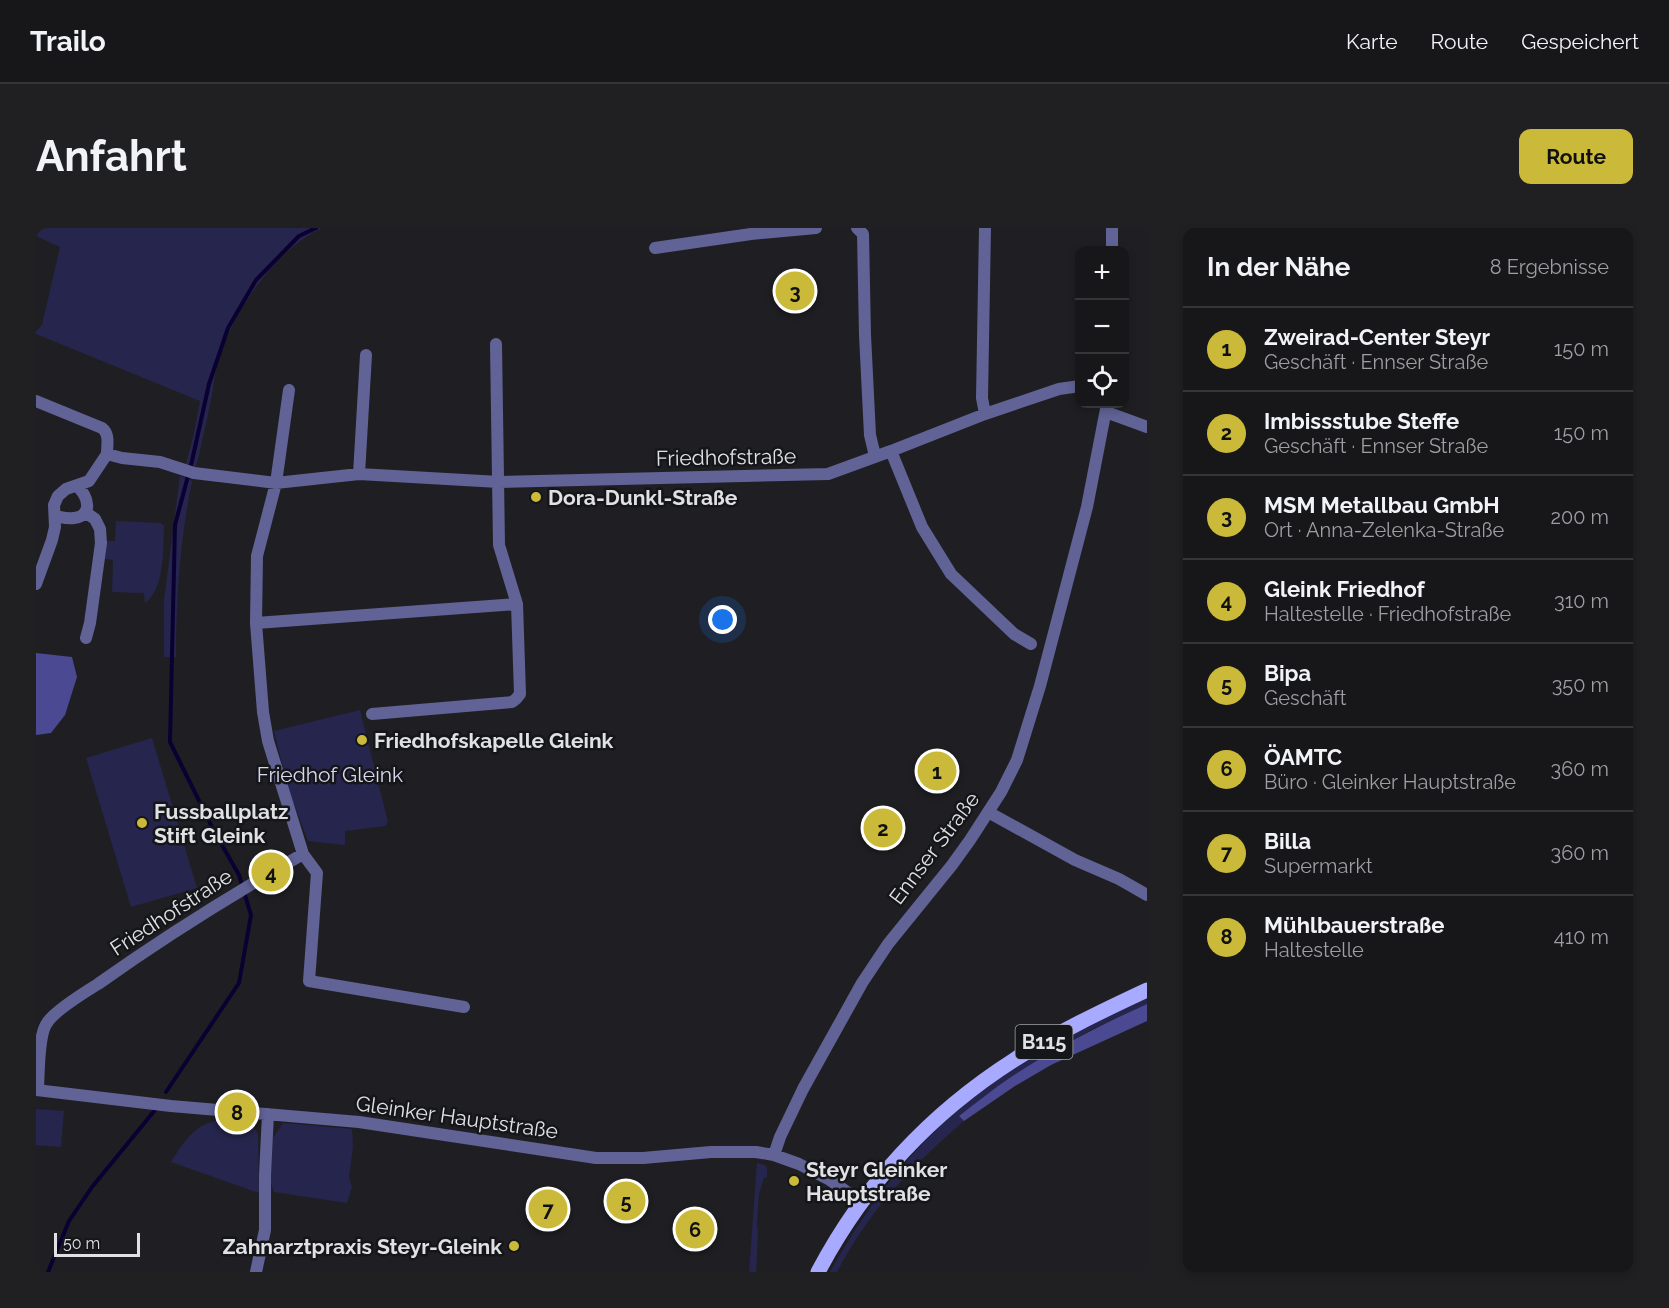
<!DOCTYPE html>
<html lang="de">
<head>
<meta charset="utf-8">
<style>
	:root { --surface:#17171a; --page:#202023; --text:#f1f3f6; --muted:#9e9fa2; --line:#363639; --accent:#cbba39 }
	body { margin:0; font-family:Raleway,sans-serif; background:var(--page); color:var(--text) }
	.controls { position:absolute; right:18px; top:18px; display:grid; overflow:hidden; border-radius:12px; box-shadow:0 3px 9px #0003 }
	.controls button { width:54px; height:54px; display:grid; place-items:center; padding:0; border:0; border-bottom:2px solid var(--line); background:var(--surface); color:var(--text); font:30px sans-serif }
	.scale { position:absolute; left:18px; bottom:15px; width:86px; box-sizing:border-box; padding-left:6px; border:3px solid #e1e1e4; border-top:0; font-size:16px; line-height:21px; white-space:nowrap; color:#e1e1e4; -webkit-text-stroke:4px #15161a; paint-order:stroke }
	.you { position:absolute; left:687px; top:392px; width:21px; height:21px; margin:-15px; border:4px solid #fff; border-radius:50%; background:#1a73e8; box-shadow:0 0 0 9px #1a73e833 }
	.badge { display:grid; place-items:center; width:39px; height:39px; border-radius:50%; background:var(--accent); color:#111; font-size:20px; font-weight:700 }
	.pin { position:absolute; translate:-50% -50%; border:3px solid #fff; box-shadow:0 2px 6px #0006 }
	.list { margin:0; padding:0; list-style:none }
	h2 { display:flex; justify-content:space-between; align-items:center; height:78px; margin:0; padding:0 24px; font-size:26px }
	h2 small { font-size:20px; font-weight:400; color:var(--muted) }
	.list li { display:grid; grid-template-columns:39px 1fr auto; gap:18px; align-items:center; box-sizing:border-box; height:84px; padding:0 24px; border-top:2px solid var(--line) }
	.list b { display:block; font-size:22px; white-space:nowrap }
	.list p { margin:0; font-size:20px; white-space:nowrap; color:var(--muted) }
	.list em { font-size:20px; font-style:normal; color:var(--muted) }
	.icon { flex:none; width:33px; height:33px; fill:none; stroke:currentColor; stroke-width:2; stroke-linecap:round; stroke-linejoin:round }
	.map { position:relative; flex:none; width:1111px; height:1044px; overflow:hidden; border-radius:12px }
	header { display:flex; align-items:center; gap:36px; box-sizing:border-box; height:84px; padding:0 30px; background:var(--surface); border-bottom:2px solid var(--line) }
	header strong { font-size:28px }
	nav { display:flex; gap:33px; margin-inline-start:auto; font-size:21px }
	.intro { display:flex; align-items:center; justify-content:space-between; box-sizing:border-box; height:144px; padding:0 36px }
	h1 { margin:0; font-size:42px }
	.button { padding:15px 27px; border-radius:12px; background:var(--accent); color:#111; font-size:21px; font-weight:700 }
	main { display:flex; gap:36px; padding:0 36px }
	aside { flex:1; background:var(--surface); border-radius:12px; box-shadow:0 3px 9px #0003 }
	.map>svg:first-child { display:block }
</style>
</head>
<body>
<header>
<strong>Trailo</strong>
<nav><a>Karte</a><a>Route</a><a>Gespeichert</a></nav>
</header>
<div class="intro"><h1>Anfahrt</h1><a class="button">Route</a></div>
<main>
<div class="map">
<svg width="1111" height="1044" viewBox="0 0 1111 1044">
	<rect width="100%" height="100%" fill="#1f1f23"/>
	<path fill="#26254d" d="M 0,0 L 286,0 C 238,22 193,89 180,140 C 178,152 177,164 174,176 C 170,197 165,218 160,239 L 150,236 L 158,205 L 164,173 L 0,106 L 0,103 L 6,97 L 24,19 L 0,8 Z
		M 144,248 L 156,253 C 144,311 140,371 140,429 L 128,429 L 128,372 Z
		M 80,293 L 125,295 L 128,298 C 127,320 129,361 109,375 L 108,365 L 76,364 L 77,332 L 69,331 L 70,313 L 79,313 Z
		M 324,482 L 352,594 L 349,598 L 309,603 L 309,617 L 272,613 L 252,560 L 238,503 Z
		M 116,510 L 161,660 L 95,679 L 50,530 Z
		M 1111,770 L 1111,776 L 1055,802 L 1011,827 L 975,849 L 923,888 L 928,893 C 875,939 834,981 801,1044 L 794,1044 C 836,969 888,903 959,853 C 1006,819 1059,794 1111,770 Z
		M 0,881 L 28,883 L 25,919 L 0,917 Z
		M 194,892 C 206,894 216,894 222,906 L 223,965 L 135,934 C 145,918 156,900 175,894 C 180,892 188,893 194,892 Z
		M 247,895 L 316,901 L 317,919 L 313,949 L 316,959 L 311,975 L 238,964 L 234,953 L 237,910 Z
		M 721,935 L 729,937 L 731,940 L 731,949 L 728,950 L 723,966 L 721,993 L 722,1009 L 720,1044 L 713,1044 Z"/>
	<path fill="#4a4991" d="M 0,425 L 36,429 L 41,449 L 29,487 L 15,505 L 0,507 Z
		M 1111,776 L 1111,793 L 1015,837 L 979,858 L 928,893 L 923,888 C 940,875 957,861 975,849 C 1018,821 1064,797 1111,776 Z"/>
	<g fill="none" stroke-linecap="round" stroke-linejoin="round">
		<path stroke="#0a0031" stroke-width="4" d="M 130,864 L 203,755 L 215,687 L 203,647 L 178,603 L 134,514 L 139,297 L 156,233 L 173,156 L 192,100 L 220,52 L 263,8 L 280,0
			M 12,1044 L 33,993 L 56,959 L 119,882"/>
		<path stroke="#616396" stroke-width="12" d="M 821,0 L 827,6 L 829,107 L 834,207 L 839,228
			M 949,0 L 946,170 L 949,186
			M 1076,0 L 1076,22
			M 619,20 L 715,6 L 780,0
			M 0,173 L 66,200 C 74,206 71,217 71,226 L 86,230 L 124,234 L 158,245 L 240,255 L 323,246 L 463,254 L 792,246 L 855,223 L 949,186 L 1023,161 L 1044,158
			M 1070,184 L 1111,199
			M 855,223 L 886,299 L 915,346 L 978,406 L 995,416
			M 323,246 L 330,127
			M 49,284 L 59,291 L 64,301 L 65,315 L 54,395 L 50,410
			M 19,288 C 25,289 31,291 38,290 C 58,288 52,268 41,258
			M 0,356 L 16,312 L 19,299 L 18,277 L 22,268 L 30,261 L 53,253 L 71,226
			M 220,395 L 481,376
			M 336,486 L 476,474 L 480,471 L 484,466 L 481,376 L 463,317 L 460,116
			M 952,584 L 1039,632 L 1083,651 L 1111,667
			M 267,626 L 281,645 L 273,753 L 428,779
			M 0,862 L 135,878 L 323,894 L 560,930 L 607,930 L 675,924 L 720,924 L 738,927 L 763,936 L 794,952 L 825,974
			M 2,862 C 3,846 2,807 11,795 C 18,783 49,764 62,756 C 128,709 197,666 267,626 L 232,513 L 227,484 L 220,395 L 221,328 L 240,255 L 253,162
			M 738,927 L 744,909 L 767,861 L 826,755 L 852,716 L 916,637 L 934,612 L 965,564 L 981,532 L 1004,458 L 1051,279 L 1071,176
			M 220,1044 L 229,1002 L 229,947 L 232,886"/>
		<path stroke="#a7aaff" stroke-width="15" d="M 782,1044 C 828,957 895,885 978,832 C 1020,805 1066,783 1111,762"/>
	</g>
	<g fill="#cbba39" stroke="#15161a" stroke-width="2">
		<circle cx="500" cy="269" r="6"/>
		<circle cx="326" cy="512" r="6"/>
		<circle cx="106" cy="595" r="6"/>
		<circle cx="758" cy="953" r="6"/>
		<circle cx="478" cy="1018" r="6"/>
	</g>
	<g text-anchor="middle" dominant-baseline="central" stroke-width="5" stroke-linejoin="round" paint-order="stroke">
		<rect fill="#15161a" stroke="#a4a4a7" stroke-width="1.5" x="979.5" y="797" width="57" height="34" rx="4.5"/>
		<g font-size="20" font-weight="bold" fill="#e1e1e4">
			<text x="1008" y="814">B115</text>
		</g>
		<g font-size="21" fill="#e1e1e4" stroke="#15161a">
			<text transform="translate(690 229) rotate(-1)">Friedhofstraße</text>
			<text transform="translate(898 620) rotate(-53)">Ennser Straße</text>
			<text transform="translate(135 684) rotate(-33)">Friedhofstraße</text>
			<text transform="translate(421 889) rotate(8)">Gleinker Hauptstraße</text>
		</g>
		<g font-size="21" font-weight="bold" fill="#e1e1e4" stroke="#15161a" text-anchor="start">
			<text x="512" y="269">Dora-Dunkl-Straße</text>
			<text x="338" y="512">Friedhofskapelle Gleink</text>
			<text x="118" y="583">Fussballplatz<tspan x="118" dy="24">Stift Gleink</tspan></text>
			<text x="770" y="941">Steyr Gleinker<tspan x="770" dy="24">Hauptstraße</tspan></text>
			<text x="466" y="1018" text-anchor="end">Zahnarztpraxis Steyr-Gleink</text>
		</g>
		<g font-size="21" fill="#d6d8ee" stroke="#15161a">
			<text x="294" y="546">Friedhof Gleink</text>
		</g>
	</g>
</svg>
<div class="controls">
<button>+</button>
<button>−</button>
<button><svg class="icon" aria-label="locate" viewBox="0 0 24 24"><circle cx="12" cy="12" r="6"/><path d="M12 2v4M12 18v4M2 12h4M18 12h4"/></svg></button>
</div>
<div class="scale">50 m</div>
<div class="you"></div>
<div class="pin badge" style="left:901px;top:543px">1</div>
<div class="pin badge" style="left:847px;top:600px">2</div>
<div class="pin badge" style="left:759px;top:63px">3</div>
<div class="pin badge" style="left:235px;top:644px">4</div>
<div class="pin badge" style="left:590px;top:973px">5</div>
<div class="pin badge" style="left:659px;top:1001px">6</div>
<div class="pin badge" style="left:512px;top:981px">7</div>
<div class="pin badge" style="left:201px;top:884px">8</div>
</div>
<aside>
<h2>In der Nähe<small>8 Ergebnisse</small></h2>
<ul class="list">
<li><span class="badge">1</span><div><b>Zweirad-Center Steyr</b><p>Geschäft · Ennser Straße</p></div><em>150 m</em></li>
<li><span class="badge">2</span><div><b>Imbissstube Steffe</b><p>Geschäft · Ennser Straße</p></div><em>150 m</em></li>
<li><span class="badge">3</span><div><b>MSM Metallbau GmbH</b><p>Ort · Anna-Zelenka-Straße</p></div><em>200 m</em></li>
<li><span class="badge">4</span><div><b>Gleink Friedhof</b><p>Haltestelle · Friedhofstraße</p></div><em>310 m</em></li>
<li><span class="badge">5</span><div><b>Bipa</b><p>Geschäft</p></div><em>350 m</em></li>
<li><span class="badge">6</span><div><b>ÖAMTC</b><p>Büro · Gleinker Hauptstraße</p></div><em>360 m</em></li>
<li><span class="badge">7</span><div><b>Billa</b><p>Supermarkt</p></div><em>360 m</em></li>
<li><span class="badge">8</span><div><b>Mühlbauerstraße</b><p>Haltestelle</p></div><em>410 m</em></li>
</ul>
</aside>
</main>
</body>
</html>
